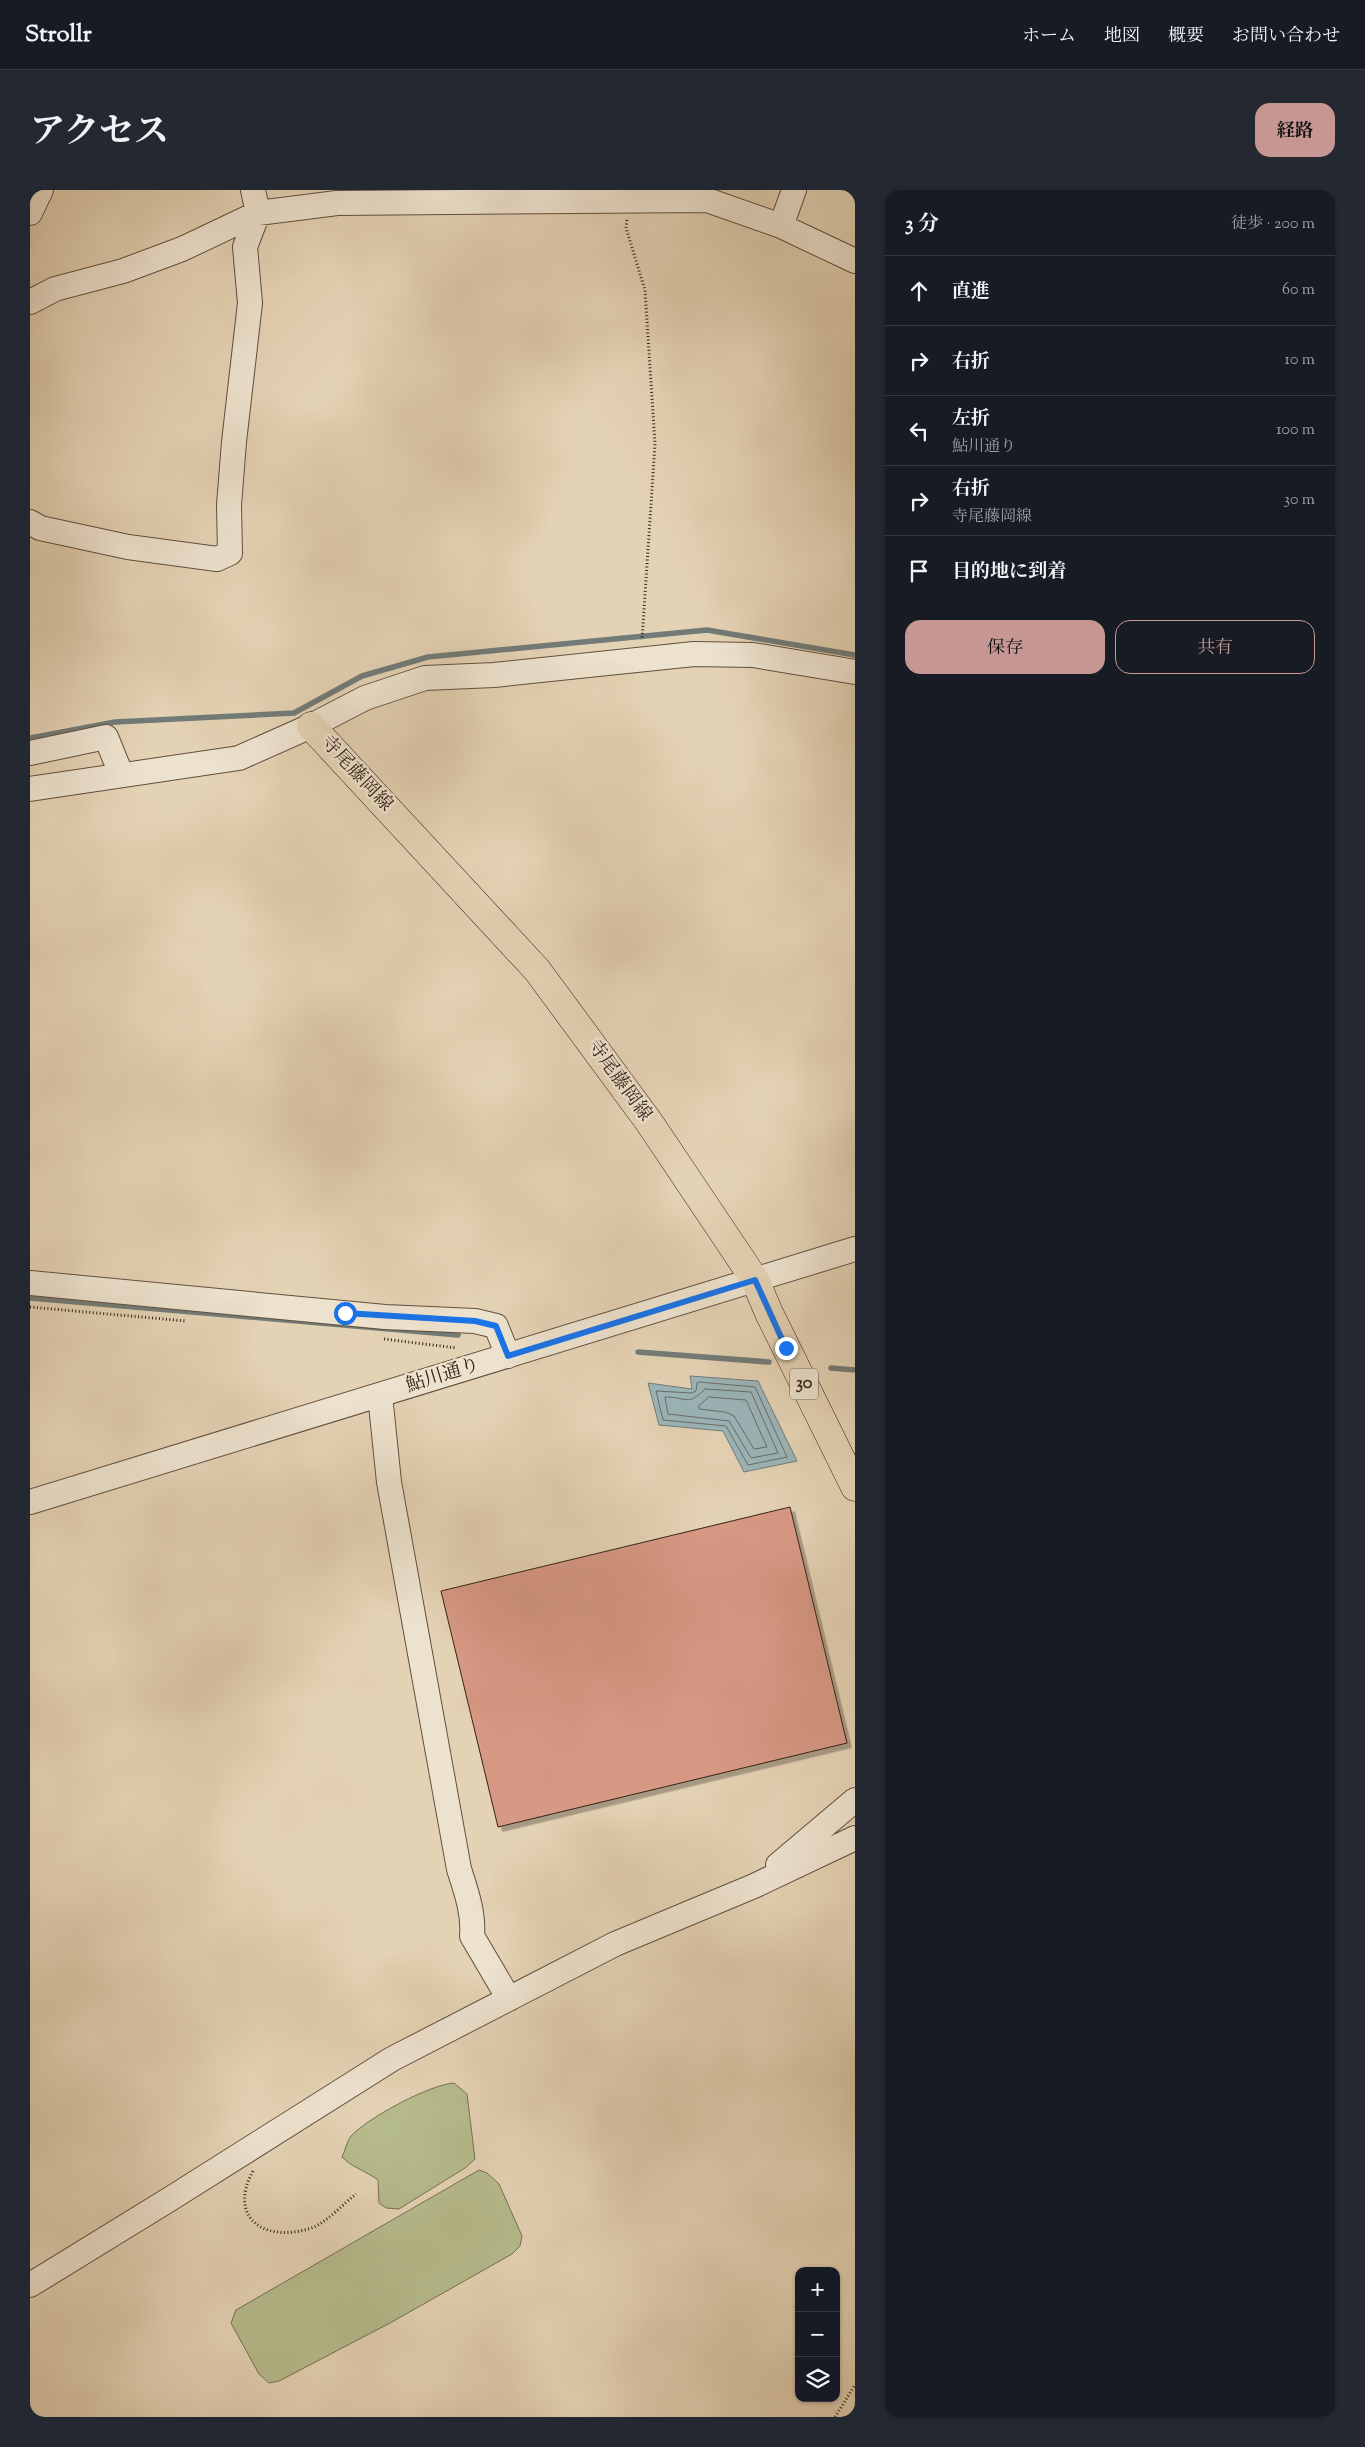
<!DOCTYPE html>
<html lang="ja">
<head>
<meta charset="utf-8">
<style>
	:root { --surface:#171b24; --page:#242831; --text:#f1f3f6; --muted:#9ea1a6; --line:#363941; --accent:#c59692 }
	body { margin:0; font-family:"Sorts Mill Goudy","Noto Serif JP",serif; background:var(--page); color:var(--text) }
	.controls { position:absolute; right:15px; bottom:15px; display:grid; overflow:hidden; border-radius:10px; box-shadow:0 1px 4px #0004 }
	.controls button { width:45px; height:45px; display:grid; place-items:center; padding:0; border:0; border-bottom:1px solid var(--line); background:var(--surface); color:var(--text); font:25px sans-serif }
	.stop { position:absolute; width:15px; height:15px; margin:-11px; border:4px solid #1a73e8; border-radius:50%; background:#fff }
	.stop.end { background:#1a73e8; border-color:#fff; box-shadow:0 1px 5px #0008 }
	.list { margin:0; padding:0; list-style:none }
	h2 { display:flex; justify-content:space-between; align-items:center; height:65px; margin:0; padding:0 20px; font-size:21px }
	h2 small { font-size:16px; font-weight:400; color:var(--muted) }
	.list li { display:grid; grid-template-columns:32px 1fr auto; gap:15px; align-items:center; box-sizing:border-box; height:70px; padding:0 20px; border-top:1px solid var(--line) }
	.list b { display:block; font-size:19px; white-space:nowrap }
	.list p { margin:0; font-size:16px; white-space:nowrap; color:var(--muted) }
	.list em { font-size:16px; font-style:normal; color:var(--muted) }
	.actions { display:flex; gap:10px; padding:15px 20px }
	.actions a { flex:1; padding:11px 0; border:1px solid var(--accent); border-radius:15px; text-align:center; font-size:18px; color:var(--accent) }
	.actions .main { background:var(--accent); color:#111 }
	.icon { flex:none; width:28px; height:28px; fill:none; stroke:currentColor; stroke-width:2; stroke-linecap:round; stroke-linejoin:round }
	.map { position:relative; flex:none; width:825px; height:2227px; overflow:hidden; border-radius:15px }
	header { display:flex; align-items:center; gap:30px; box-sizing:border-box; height:70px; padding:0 25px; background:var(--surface); border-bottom:1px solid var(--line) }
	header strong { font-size:24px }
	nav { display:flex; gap:28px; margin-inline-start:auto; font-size:18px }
	.intro { display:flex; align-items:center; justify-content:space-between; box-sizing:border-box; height:120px; padding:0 30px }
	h1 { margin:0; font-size:35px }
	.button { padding:12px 22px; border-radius:15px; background:var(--accent); color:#111; font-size:18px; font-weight:700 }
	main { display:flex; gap:30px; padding:0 30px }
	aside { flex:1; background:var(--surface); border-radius:15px; box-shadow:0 1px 4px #0004 }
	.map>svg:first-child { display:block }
</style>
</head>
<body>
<header>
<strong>Strollr</strong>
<nav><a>ホーム</a><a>地図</a><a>概要</a><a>お問い合わせ</a></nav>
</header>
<div class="intro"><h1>アクセス</h1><a class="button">経路</a></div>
<main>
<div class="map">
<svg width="825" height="2227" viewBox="0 0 825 2227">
	<defs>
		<filter id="shadow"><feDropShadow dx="4.5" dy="4.5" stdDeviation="0" flood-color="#0004"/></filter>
	</defs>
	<rect width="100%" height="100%" fill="#e4d2b4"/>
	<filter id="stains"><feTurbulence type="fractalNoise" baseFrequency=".004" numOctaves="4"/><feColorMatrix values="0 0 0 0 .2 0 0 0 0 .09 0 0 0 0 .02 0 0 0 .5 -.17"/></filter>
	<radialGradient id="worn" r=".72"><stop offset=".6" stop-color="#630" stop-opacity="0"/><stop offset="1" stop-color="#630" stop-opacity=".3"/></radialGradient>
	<path fill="#b6bb8c" stroke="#766f52" d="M 424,1893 L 437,1904 L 445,1969 L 435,1978 L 369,2019 L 356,2018 L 349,2013 L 348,1990 C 336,1981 323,1978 312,1967 C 315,1961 317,1951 321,1946 C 339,1927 399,1895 424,1893 Z
		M 449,1980 L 457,1983 L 469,1994 L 492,2046 L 490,2056 L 482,2064 L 360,2133 L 249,2191 L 239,2193 L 229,2184 L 201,2133 L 206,2120 Z"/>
	<path fill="#9bb5b9" stroke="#727b78" d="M 660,1186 L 728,1191 L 767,1271 L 714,1282 L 693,1241 L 629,1235 L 618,1193 L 662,1199 Z"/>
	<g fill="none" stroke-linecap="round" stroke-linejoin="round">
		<path stroke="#686c68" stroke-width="1" d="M 669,1192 L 725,1197 L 757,1267 L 718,1275 L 696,1236 L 633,1230 L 626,1201 L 662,1203 L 666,1201 L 667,1193 Z
			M 675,1199 L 721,1202 L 748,1263 L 721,1268 L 699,1231 L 638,1224 L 635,1207 C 658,1207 657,1217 675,1199 Z
			M 679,1207 L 716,1210 L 737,1257 L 724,1259 L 704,1226 L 695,1222 L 669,1219 L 669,1216 Z"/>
		<path stroke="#727b78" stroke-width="5.5" d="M 0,548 L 85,532 L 264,523 L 332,486 L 398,467 L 677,440 L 825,465
			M 0,1108 L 428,1145
			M 608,1162 L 739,1172
			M 801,1178 L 825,1180"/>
	</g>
	<path fill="#d79884" stroke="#352317" filter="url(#shadow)" d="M 760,1317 L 817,1553 L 468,1637 L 411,1401 Z"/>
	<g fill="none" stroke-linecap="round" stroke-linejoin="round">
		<g stroke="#614f3e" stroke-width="26">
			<path id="minor" d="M 0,23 L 11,0
				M 751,36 L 764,0
				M 0,112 L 25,99 L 93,81 L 152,59 L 228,23 L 307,13 L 677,10 L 751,36 L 825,71
				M 0,332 L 10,338 L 98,357 L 187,369 L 200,363 L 199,315 L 204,252 L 220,113 L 215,57 L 228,23 L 223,0
				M 0,563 L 76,547 L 91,584
				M 0,599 L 209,568 L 281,536 L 335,508 L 395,488 L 464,485 L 664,464 L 723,465 L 825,482
				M 0,1093 L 355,1127 L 445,1131 L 466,1136 L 478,1166
				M 350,1205 L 359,1292 L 429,1679 C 436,1701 444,1723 442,1746 L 479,1809
				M 0,1312 L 825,1059
				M 748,1675 L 825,1610
				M 0,2095 L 140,2009 L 362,1869 L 585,1754 L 724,1696 L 825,1648"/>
		</g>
		<g stroke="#352317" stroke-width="29">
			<path id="major" d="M 281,536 L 507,780 L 619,932 L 725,1090 L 739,1123 L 825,1297"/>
		</g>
		<path stroke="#352317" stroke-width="3" stroke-dasharray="1 2.5" stroke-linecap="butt" d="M 597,30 L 596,38 L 615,100 L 625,254 L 612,450
			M 0,1117 L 156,1131
			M 354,1149 L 427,1158
			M 223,1981 C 196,2031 239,2054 284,2037 C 298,2031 313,2014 326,2004
			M 805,2227 L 825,2195"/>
		<use href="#minor" stroke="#ede2ce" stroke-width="24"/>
		<use href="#major" stroke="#e4d2b4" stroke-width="28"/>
	</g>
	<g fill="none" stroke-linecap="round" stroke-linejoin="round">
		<path stroke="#1a73e8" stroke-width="6" d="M 315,1123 L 445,1131 L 466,1136 L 478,1166 L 725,1090 L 756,1158"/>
	</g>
	<g text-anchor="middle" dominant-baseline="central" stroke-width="4.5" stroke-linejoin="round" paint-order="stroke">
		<rect fill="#ede2ce" stroke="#6c5c4e" stroke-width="1" x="760" y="1178.5" width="28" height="31" rx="4"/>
		<g font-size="18" font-weight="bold" fill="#352317">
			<text x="774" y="1194">30</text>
		</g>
		<g font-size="19" fill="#352317" stroke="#ede2ce">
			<text transform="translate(326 584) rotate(47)">寺尾藤岡線</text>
			<text transform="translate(589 891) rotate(54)">寺尾藤岡線</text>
			<text transform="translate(413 1186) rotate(-17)">鮎川通り</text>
		</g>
	</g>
	<rect width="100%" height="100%" filter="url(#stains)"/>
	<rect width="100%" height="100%" fill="url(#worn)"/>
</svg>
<div class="controls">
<button>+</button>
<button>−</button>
<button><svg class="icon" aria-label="layers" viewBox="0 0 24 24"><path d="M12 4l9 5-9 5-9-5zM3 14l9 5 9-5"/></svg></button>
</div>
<div class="stop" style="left:315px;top:1123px"></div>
<div class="stop end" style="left:756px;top:1158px"></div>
</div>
<aside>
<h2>3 分<small>徒歩 · 200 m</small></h2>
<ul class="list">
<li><svg class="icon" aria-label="ahead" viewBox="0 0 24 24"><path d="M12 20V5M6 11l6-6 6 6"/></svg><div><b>直進</b></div><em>60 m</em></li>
<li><svg class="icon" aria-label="right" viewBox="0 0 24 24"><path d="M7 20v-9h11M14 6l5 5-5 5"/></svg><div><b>右折</b></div><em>10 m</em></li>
<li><svg class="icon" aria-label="left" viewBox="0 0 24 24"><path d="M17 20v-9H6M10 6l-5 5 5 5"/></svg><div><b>左折</b><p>鮎川通り</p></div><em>100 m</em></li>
<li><svg class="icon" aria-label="right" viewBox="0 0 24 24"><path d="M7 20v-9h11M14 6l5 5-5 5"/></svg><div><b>右折</b><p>寺尾藤岡線</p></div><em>30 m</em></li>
<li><svg class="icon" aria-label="arrive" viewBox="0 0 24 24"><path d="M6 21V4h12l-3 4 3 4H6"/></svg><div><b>目的地に到着</b></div></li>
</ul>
<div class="actions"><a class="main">保存</a><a>共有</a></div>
</aside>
</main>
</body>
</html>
